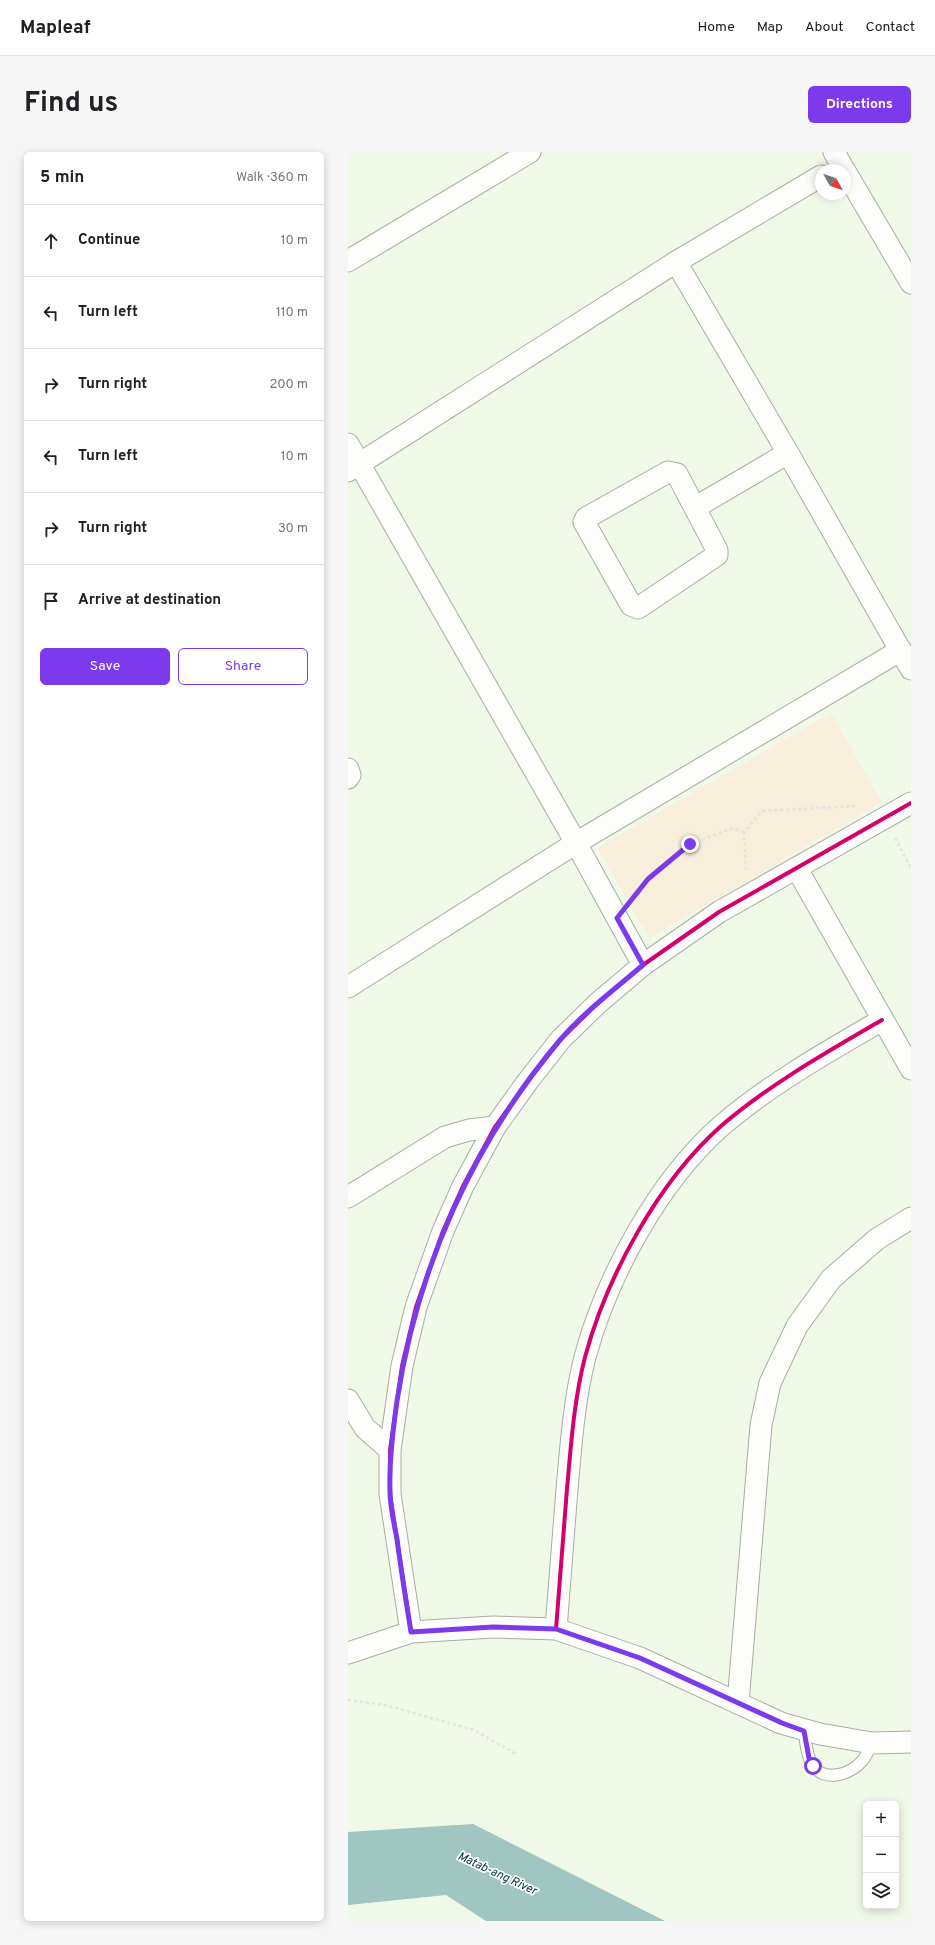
<!DOCTYPE html>
<html lang="en">
<head>
<meta charset="utf-8">
<style>
	:root { --surface:#fff; --page:#f6f6f6; --text:#202124; --muted:#757577; --line:#e0e0e0; --accent:#7c3aed }
	body { margin:0; font-family:Overpass,sans-serif; background:var(--page); color:var(--text) }
	.controls { position:absolute; right:12px; bottom:12px; display:grid; overflow:hidden; border-radius:6px; box-shadow:0 2px 10px #0003 }
	.controls button { width:36px; height:36px; display:grid; place-items:center; padding:0; border:0; border-bottom:1px solid var(--line); background:var(--surface); color:var(--text); font:20px sans-serif }
	.compass { position:absolute; left:467px; top:12px; width:36px; height:36px; border-radius:50%; background:var(--surface); box-shadow:0 2px 10px #0003; rotate:130deg }
	.stop { position:absolute; width:12px; height:12px; margin:-9px; border:3px solid #7c3aed; border-radius:50%; background:#fff }
	.stop.end { background:#7c3aed; border-color:#fff; box-shadow:0 1px 4px #0008 }
	.list { margin:0; padding:0; list-style:none }
	h2 { display:flex; justify-content:space-between; align-items:center; height:52px; margin:0; padding:0 16px; font-size:17px }
	h2 small { font-size:13px; font-weight:400; color:var(--muted) }
	.list li { display:grid; grid-template-columns:26px 1fr auto; gap:12px; align-items:center; box-sizing:border-box; height:72px; padding:0 16px; border-top:1px solid var(--line) }
	.list b { display:block; font-size:15px; white-space:nowrap }
	.list em { font-size:13px; font-style:normal; color:var(--muted) }
	.actions { display:flex; gap:8px; padding:12px 16px }
	.actions a { flex:1; padding:9px 0; border:1px solid var(--accent); border-radius:6px; text-align:center; font-size:14px; color:var(--accent) }
	.actions .main { background:var(--accent); color:#fff }
	.icon { flex:none; width:22px; height:22px; fill:none; stroke:currentColor; stroke-width:2; stroke-linecap:round; stroke-linejoin:round }
	.map { position:relative; flex:none; width:563px; height:1769px; overflow:hidden; border-radius:6px }
	header { display:flex; align-items:center; gap:24px; box-sizing:border-box; height:56px; padding:0 20px; background:var(--surface); border-bottom:1px solid var(--line) }
	header strong { font-size:19px }
	nav { display:flex; gap:22px; margin-inline-start:auto; font-size:14px }
	.intro { display:flex; align-items:center; justify-content:space-between; box-sizing:border-box; height:96px; padding:0 24px }
	h1 { margin:0; font-size:28px }
	.button { padding:10px 18px; border-radius:6px; background:var(--accent); color:#fff; font-size:14px; font-weight:700 }
	main { display:flex; gap:24px; padding:0 24px }
	aside { flex:1; background:var(--surface); border-radius:6px; box-shadow:0 2px 10px #0003 }
	.map>svg:first-child { display:block }
</style>
</head>
<body>
<header>
<strong>Mapleaf</strong>
<nav><a>Home</a><a>Map</a><a>About</a><a>Contact</a></nav>
</header>
<div class="intro"><h1>Find us</h1><a class="button">Directions</a></div>
<main>
<aside>
<h2>5 min<small>Walk · 360 m</small></h2>
<ul class="list">
<li><svg class="icon" aria-label="ahead" viewBox="0 0 24 24"><path d="M12 20V5M6 11l6-6 6 6"/></svg><div><b>Continue</b></div><em>10 m</em></li>
<li><svg class="icon" aria-label="left" viewBox="0 0 24 24"><path d="M17 20v-9H6M10 6l-5 5 5 5"/></svg><div><b>Turn left</b></div><em>110 m</em></li>
<li><svg class="icon" aria-label="right" viewBox="0 0 24 24"><path d="M7 20v-9h11M14 6l5 5-5 5"/></svg><div><b>Turn right</b></div><em>200 m</em></li>
<li><svg class="icon" aria-label="left" viewBox="0 0 24 24"><path d="M17 20v-9H6M10 6l-5 5 5 5"/></svg><div><b>Turn left</b></div><em>10 m</em></li>
<li><svg class="icon" aria-label="right" viewBox="0 0 24 24"><path d="M7 20v-9h11M14 6l5 5-5 5"/></svg><div><b>Turn right</b></div><em>30 m</em></li>
<li><svg class="icon" aria-label="arrive" viewBox="0 0 24 24"><path d="M6 21V4h12l-3 4 3 4H6"/></svg><div><b>Arrive at destination</b></div></li>
</ul>
<div class="actions"><a class="main">Save</a><a>Share</a></div>
</aside>
<div class="map">
<svg width="563" height="1769" viewBox="0 0 563 1769">
	<rect width="100%" height="100%" fill="#f0f8e8"/>
	<path fill="#f7eedb" d="M 483,561 L 534,650 L 301,786 L 249,696 Z"/>
	<path fill="#a0c6c1" d="M 125,1672 L 317,1769 L 138,1769 L 98,1743 L 0,1753 L 0,1680 Z"/>
	<g fill="none" stroke-linecap="round" stroke-linejoin="round">
		<g stroke="#a8aea2" stroke-width="13">
			<path id="service" d="M 456,1579 C 458,1590 458,1602 464,1612 C 476,1632 503,1622 515,1608 C 519,1603 521,1596 524,1591"/>
		</g>
		<g stroke="#a8aea2" stroke-width="23">
			<path id="minor" d="M 486,0 L 496,18
				M 497,19 L 563,131
				M 0,109 L 182,0
				M 328,110 L 440,301 L 563,517
				M 0,292 L 228,691 L 295,813
				M 0,319 L 328,110 L 473,24
				M 320,320 L 329,322 L 369,398 L 369,403 L 290,456 L 283,453 L 236,370 L 238,366 Z
				M 348,355 L 440,301
				M 0,617 L 2,623 L 0,626
				M 449,717 L 563,917
				M 0,835 L 228,691 L 553,498
				M 0,1045 L 97,985 L 121,978 L 147,975
				M 0,1248 L 17,1276 L 42,1298
				M 208,1477 C 212,1430 215,1384 219,1337 C 223,1293 226,1248 237,1205 C 259,1124 310,1030 373,974 C 422,932 479,900 534,868
				M 63,1480 L 42,1342 L 42,1298 L 54,1214 L 68,1155 L 95,1079 L 115,1034 L 147,975 L 180,929 L 213,887 L 250,851 L 295,813 L 371,760 L 563,651
				M 0,1501 L 63,1480 L 145,1475 L 208,1477 L 292,1506 L 433,1571 L 472,1582 L 524,1591 L 563,1590
				M 390,1551 L 413,1273 L 422,1231 L 449,1174 L 483,1127 L 529,1087 L 563,1066"/>
		</g>
		<path stroke="#e0e3de" stroke-width="2.5" stroke-dasharray="3 3" stroke-linecap="butt" d="M 547,686 L 563,716
			M 398,718 L 396,680 L 414,659 L 507,654
			M 286,745 L 300,727 L 343,692 L 385,676 L 396,680
			M 0,1548 L 37,1553 L 126,1578 L 168,1602"/>
		<use href="#service" stroke="#fdfefc" stroke-width="11"/>
		<use href="#minor" stroke="#fdfefc" stroke-width="21"/>
		<g stroke="#fff" stroke-width="6">
			<path id="cycleway" d="M 208,1477 C 212,1430 215,1384 219,1337 C 223,1293 226,1248 237,1205 C 259,1124 310,1030 373,974 C 422,932 479,900 534,868
				M 63,1480 L 42,1342 L 42,1298 L 54,1214 L 68,1155 L 95,1079 L 115,1034 L 147,975 L 180,929 L 213,887 L 250,851 L 295,813 L 371,760 L 563,651"/>
		</g>
		<use href="#cycleway" stroke="#d6006c" stroke-width="4"/>
	</g>
	<g fill="none" stroke-linecap="round" stroke-linejoin="round">
		<path stroke="#7c3aed" stroke-width="5" d="M 342,692 L 300,727 L 269,766 L 295,813 C 267,837 236,860 212,888 C 125,991 69,1116 49,1249 C 45,1279 41,1308 42,1339 C 42,1355 46,1371 49,1387 C 53,1418 58,1449 63,1480 L 145,1475 L 208,1477 L 292,1506 L 434,1571 L 456,1579 L 461,1606 L 465,1614"/>
	</g>
	<g text-anchor="middle" dominant-baseline="central" stroke-width="3.5" stroke-linejoin="round" paint-order="stroke">
		<g font-size="12" font-style="italic" fill="#033" stroke="#fff">
			<text transform="translate(149 1722) rotate(25)">Matab-ang River</text>
		</g>
	</g>
</svg>
<div class="controls">
<button>+</button>
<button>−</button>
<button><svg class="icon" aria-label="layers" viewBox="0 0 24 24"><path d="M12 4l9 5-9 5-9-5zM3 14l9 5 9-5"/></svg></button>
</div>
<svg class="compass" viewBox="-18 -18 36 36"><path d="M0-13l5 13h-10z" fill="#e53935"/><path d="M0 13l5-13h-10z" fill="#757577"/></svg>
<div class="stop" style="left:465px;top:1614px"></div>
<div class="stop end" style="left:342px;top:692px"></div>
</div>
</main>
</body>
</html>
